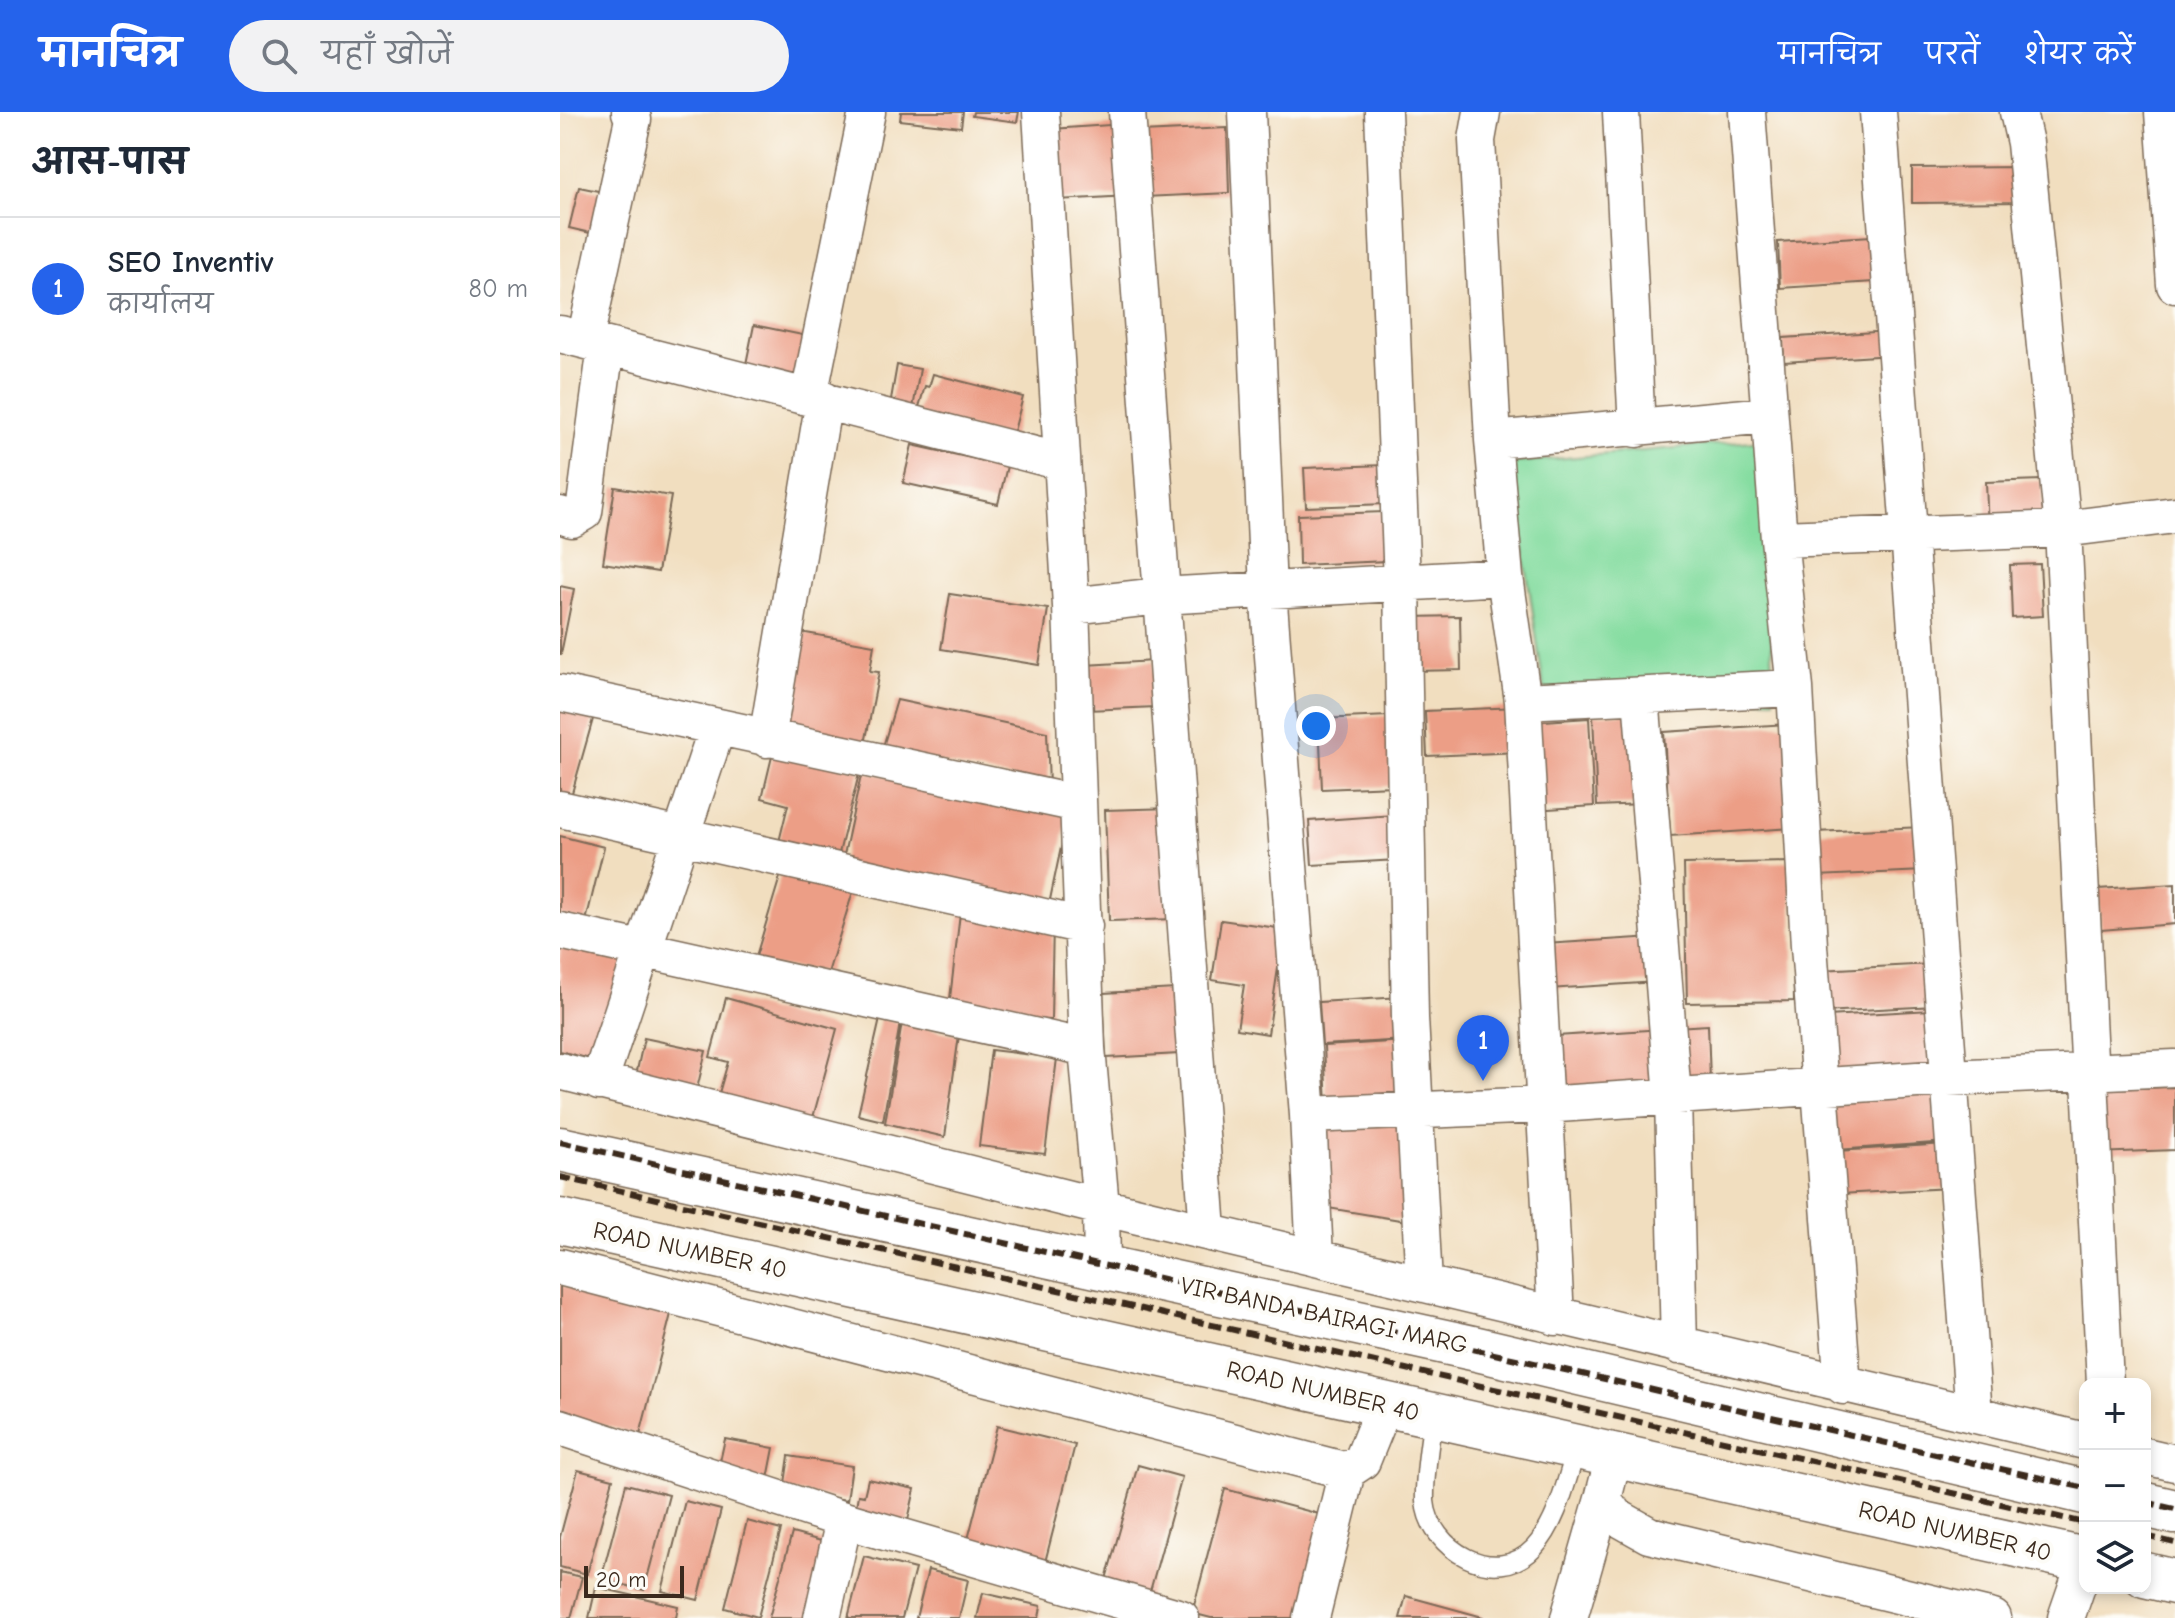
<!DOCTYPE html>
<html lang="hi">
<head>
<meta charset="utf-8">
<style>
	:root { --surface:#fff; --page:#f2f2f3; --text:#1f2937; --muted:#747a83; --line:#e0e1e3; --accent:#2563eb }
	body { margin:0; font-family:"Comic Neue","Playpen Sans Deva",sans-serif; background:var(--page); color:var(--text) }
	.controls { position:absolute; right:24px; bottom:24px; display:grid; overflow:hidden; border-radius:16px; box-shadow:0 4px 12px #0003 }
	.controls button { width:72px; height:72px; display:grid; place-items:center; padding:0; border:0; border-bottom:2px solid var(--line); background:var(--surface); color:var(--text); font:40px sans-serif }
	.scale { position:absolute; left:24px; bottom:20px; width:100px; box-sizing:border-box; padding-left:8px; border:4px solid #3b2a1e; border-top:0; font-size:22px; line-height:28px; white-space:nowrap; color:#3b2a1e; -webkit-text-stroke:6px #fdfcf7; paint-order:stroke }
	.you { position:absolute; left:756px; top:614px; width:28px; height:28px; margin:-20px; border:6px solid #fff; border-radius:50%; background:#1a73e8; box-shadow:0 0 0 12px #1a73e833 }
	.badge { display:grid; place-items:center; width:52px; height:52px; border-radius:50%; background:var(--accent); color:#fff; font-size:26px; font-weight:700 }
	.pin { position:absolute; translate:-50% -66px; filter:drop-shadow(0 2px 4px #0008) }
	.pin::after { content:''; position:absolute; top:42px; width:28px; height:24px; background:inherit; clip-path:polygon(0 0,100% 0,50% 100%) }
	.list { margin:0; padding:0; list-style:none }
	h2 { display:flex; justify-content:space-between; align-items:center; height:104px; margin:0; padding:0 32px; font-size:34px }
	h2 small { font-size:26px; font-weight:400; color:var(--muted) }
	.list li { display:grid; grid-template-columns:52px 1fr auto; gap:24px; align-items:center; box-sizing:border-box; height:144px; padding:0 32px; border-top:2px solid var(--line) }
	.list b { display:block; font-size:30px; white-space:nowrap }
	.list p { margin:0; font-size:26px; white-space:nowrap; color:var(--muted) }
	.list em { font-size:26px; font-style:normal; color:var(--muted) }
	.icon { flex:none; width:44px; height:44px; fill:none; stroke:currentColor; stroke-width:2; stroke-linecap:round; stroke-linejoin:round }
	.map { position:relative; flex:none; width:1615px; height:1506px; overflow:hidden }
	header { display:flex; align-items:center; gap:48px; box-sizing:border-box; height:112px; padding:0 40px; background:var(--accent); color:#fff }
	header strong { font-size:38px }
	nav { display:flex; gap:44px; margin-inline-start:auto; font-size:28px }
	.search { width:560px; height:72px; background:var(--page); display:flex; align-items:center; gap:20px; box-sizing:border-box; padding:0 28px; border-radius:44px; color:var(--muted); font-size:30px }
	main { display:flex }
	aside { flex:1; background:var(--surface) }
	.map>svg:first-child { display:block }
</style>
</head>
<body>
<header>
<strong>मानचित्र</strong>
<div class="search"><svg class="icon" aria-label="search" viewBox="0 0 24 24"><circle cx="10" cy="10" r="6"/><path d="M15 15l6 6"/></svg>यहाँ खोजें</div>
<nav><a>मानचित्र</a><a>परतें</a><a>शेयर करें</a></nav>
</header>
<main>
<aside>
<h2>आस-पास<small></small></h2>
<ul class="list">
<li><span class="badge">1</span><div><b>SEO Inventiv</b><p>कार्यालय</p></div><em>80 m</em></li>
</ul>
</aside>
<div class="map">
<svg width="1615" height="1506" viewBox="0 0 1615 1506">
	<rect width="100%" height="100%" fill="#fdfcf7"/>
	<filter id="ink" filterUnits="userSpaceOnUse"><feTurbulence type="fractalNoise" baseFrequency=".0125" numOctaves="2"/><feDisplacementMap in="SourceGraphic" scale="16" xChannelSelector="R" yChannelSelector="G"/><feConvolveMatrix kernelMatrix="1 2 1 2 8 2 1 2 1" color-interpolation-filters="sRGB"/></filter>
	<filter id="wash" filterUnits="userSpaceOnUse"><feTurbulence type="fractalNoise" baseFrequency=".006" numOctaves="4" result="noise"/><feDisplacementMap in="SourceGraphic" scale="32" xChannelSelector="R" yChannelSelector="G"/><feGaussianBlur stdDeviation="1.8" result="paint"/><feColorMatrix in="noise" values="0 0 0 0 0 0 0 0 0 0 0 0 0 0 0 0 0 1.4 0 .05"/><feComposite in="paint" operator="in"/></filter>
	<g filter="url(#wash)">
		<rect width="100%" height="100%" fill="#f1debf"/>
		<path fill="#86dda1" stroke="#608460" stroke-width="2" d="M 1203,328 L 1214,588 L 984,577 L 951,351 Z"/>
		<g id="blocks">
			<path fill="#ec9e86" d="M 341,0 L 403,0 L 401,15 L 340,8 Z
				M 413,0 L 459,0 L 457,10 L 412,4 Z
				M 564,12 L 569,84 L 497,88 L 492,17 Z
				M 667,16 L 669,81 L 584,85 L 581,20 Z
				M 1463,55 L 1464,90 L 1352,91 L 1352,56 Z
				M 19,75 L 53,82 L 43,124 L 9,116 Z
				M 1327,123 L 1330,169 L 1220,176 L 1218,130 Z
				M 194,213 L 252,225 L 241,274 L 184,262 Z
				M 1330,219 L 1331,243 L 1224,250 L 1223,226 Z
				M 337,253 L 360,257 L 352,302 L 329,299 Z
				M 373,262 L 463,285 L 452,327 L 357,302 L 365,274 L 369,275 Z
				M 352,333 L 447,354 L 438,392 L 343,371 Z
				M 825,353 L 826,392 L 746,395 L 744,356 Z
				M 1481,368 L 1484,417 L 1428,419 L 1426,370 Z
				M 55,375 L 111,384 L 98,460 L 43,451 Z
				M 825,400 L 827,449 L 739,453 L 738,403 Z
				M 1480,452 L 1483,504 L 1452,506 L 1450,453 Z
				M 0,474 L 14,477 L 1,542 L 0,542 Z
				M 390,482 L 488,497 L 479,553 L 381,537 Z
				M 900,504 L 901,558 L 851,559 L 850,505 Z
				M 229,518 L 314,533 L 310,559 L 319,560 L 305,632 L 211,615 Z
				M 594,549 L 596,595 L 527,598 L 525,553 Z
				M 337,588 L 487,620 L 489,674 L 322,638 Z
				M 0,590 L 35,600 L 8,695 L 0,693 Z
				M 958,595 L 960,640 L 867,644 L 865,599 Z
				M 1078,601 L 1082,692 L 1037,694 L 1033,603 Z
				M 829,604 L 833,674 L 762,677 L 759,607 Z
				M 1029,606 L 1034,694 L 973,698 L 969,610 Z
				M 1227,612 L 1234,716 L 1110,724 L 1104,620 Z
				M 214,636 L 300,658 L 275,757 L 216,742 L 228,693 L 202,686 Z
				M 302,659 L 508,702 L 487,802 L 281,757 Z
				M 613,696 L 617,807 L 549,809 L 545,698 Z
				M 834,703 L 837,748 L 752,753 L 749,709 Z
				M 1362,715 L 1364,759 L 1257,764 L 1255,720 Z
				M 0,724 L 44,735 L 26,809 L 0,803 Z
				M 1231,750 L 1234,889 L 1127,891 L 1124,752 Z
				M 223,755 L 251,763 L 249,774 L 253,761 L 295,773 L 268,861 L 194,851 Z
				M 1615,772 L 1615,812 L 1541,818 L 1538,777 Z
				M 401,793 L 493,811 L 491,908 L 438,906 L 389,895 Z
				M 661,808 L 724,817 L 708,922 L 677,917 L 684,873 L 652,868 Z
				M 1094,825 L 1097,870 L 988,877 L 985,832 Z
				M 0,832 L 75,850 L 41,950 L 0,939 Z
				M 1372,852 L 1375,894 L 1263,900 L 1260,858 Z
				M 616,877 L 619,942 L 546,946 L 543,881 Z
				M 842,885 L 845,928 L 762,933 L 759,890 Z
				M 166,886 L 277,917 L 251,1013 L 157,988 L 168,950 L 150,945 Z
				M 1371,898 L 1375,957 L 1272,964 L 1268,904 Z
				M 320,907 L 340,911 L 323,1009 L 298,1003 Z
				M 342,911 L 399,923 L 385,1025 L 325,1011 Z
				M 1148,913 L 1150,969 L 1118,971 L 1115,915 Z
				M 1103,917 L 1107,977 L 1001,984 L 997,924 Z
				M 84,926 L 146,939 L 136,981 L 75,968 Z
				M 847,929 L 851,987 L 767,992 L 764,934 Z
				M 431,938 L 497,946 L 485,1042 L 419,1034 Z
				M 1615,975 L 1615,1038 L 1534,1041 L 1532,977 Z
				M 1383,977 L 1387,1030 L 1276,1038 L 1273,984 Z
				M 852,1008 L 858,1111 L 768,1096 L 765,1010 Z
				M 1387,1032 L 1390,1076 L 1279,1082 L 1277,1039 Z
				M 0,1173 L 111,1202 L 80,1323 L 0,1302 Z
				M 437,1314 L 515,1333 L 483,1458 L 405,1439 Z
				M 165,1327 L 214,1336 L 207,1372 L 157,1363 Z
				M 229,1344 L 292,1354 L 287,1388 L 224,1378 Z
				M 578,1353 L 622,1365 L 587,1490 L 543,1478 Z
				M 18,1358 L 53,1367 L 27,1462 L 0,1455 L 0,1425 Z
				M 308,1367 L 355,1377 L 346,1417 L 294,1406 L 298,1383 L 304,1384 Z
				M 66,1372 L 109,1383 L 84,1478 L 41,1467 Z
				M 665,1377 L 774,1406 L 747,1506 L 651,1506 L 632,1501 Z
				M 125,1389 L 161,1398 L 138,1488 L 102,1479 Z
				M 187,1409 L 221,1418 L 198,1505 L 165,1496 Z
				M 232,1421 L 272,1432 L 252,1506 L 209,1506 Z
				M 304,1444 L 355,1457 L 342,1506 L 288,1506 Z
				M 368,1458 L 408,1468 L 399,1506 L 356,1506 Z
				M 0,1460 L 22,1465 L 11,1506 L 0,1506 Z
				M 36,1475 L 118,1494 L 116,1506 L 29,1506 Z
				M 423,1481 L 481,1494 L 479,1506 L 417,1506 Z
				M 846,1484 L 923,1505 L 923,1506 L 840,1506 Z"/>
		</g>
	</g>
	<g filter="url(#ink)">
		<use href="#blocks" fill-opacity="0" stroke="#7b6956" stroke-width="2"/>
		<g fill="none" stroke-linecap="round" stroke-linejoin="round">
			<g stroke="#7b6956" stroke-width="21">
				<path id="service" d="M 873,1303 C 870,1331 864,1361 865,1389 C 869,1438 936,1476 974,1436 C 998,1410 1006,1369 1017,1335"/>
			</g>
			<g stroke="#7b6956" stroke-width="39">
				<path id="minor" d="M 481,0 L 511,494 L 527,936 L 541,1095 L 542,1155
					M 567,0 L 648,1119
					M 687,0 L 708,478 L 748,1003 L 755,1146
					M 823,0 L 842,470 L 850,906 L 864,1172
					M 922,0 L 917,28 L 933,328 L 945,465 L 963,589 L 996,1205
					M 1061,0 L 1077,317
					M 1187,0 L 1219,427
					M 1318,0 L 1414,1303
					M 1458,0 L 1465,31 L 1503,417 L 1545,1272
					M 1603,0 L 1615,173
					M 0,222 L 502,350
					M 25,228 L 73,7 L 70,0
					M 249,284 L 307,0
					M 933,328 L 1208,303
					M 0,403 L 12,407 L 24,400 L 46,234
					M 511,494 L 600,484 L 945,465
					M 0,581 L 518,692
					M 1081,584 L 1113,985 L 1119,1234
					M 963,589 L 1235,576
					M 207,627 L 264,288
					M 0,697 L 524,814
					M 0,819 L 527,936
					M 0,959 L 541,1095 L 1525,1329
					M 39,970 L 157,616
					M 748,1003 L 983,993 L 1387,966 L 1615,956
					M 0,1155 L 787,1359 L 802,1349 L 825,1292
					M 1283,1274 L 1249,834 L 1235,576 L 1219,427 L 1503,417 L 1615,403
					M 0,1315 L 284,1408 L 621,1506
					M 1054,1344 L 1043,1387 L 1055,1404 L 1089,1423 L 1433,1506
					M 1585,1344 L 1615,1351
					M 262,1506 L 284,1408
					M 751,1506 L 787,1359
					M 1009,1506 L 1043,1387
					M 1506,1506 L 1525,1451"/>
			</g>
			<g stroke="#7b6956" stroke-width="47">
				<path id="secondary" d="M 0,1037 L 917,1237 L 1525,1380
					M 0,1109 L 1525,1448
					M 1585,1393 L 1615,1400
					M 1585,1463 L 1615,1470"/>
			</g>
			<use href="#service" stroke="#fff" stroke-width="18"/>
			<use href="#minor" stroke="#fff" stroke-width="36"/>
			<use href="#secondary" stroke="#fff" stroke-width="44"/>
			<path stroke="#3b2a1e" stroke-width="6" stroke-dasharray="12 6" stroke-linecap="butt" d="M 0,1030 L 1525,1376
				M 0,1065 L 1525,1411
				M 1585,1390 L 1615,1397
				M 1585,1424 L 1615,1431"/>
		</g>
	</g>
	<g text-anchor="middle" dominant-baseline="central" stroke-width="8" stroke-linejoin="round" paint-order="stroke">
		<g font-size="24" fill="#3b2a1e" stroke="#fdfcf7">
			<text transform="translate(130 1138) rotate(12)">ROAD NUMBER 40</text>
			<text transform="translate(764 1203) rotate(12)">VIR BANDA BAIRAGI MARG</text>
			<text transform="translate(763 1279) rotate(13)">ROAD NUMBER 40</text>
			<text transform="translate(1395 1419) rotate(13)">ROAD NUMBER 40</text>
		</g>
	</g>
</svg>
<div class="controls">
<button>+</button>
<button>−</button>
<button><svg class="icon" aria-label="layers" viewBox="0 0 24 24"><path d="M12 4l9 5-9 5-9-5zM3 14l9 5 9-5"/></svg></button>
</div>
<div class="scale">20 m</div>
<div class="you"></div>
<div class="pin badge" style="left:923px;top:969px">1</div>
</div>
</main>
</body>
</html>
